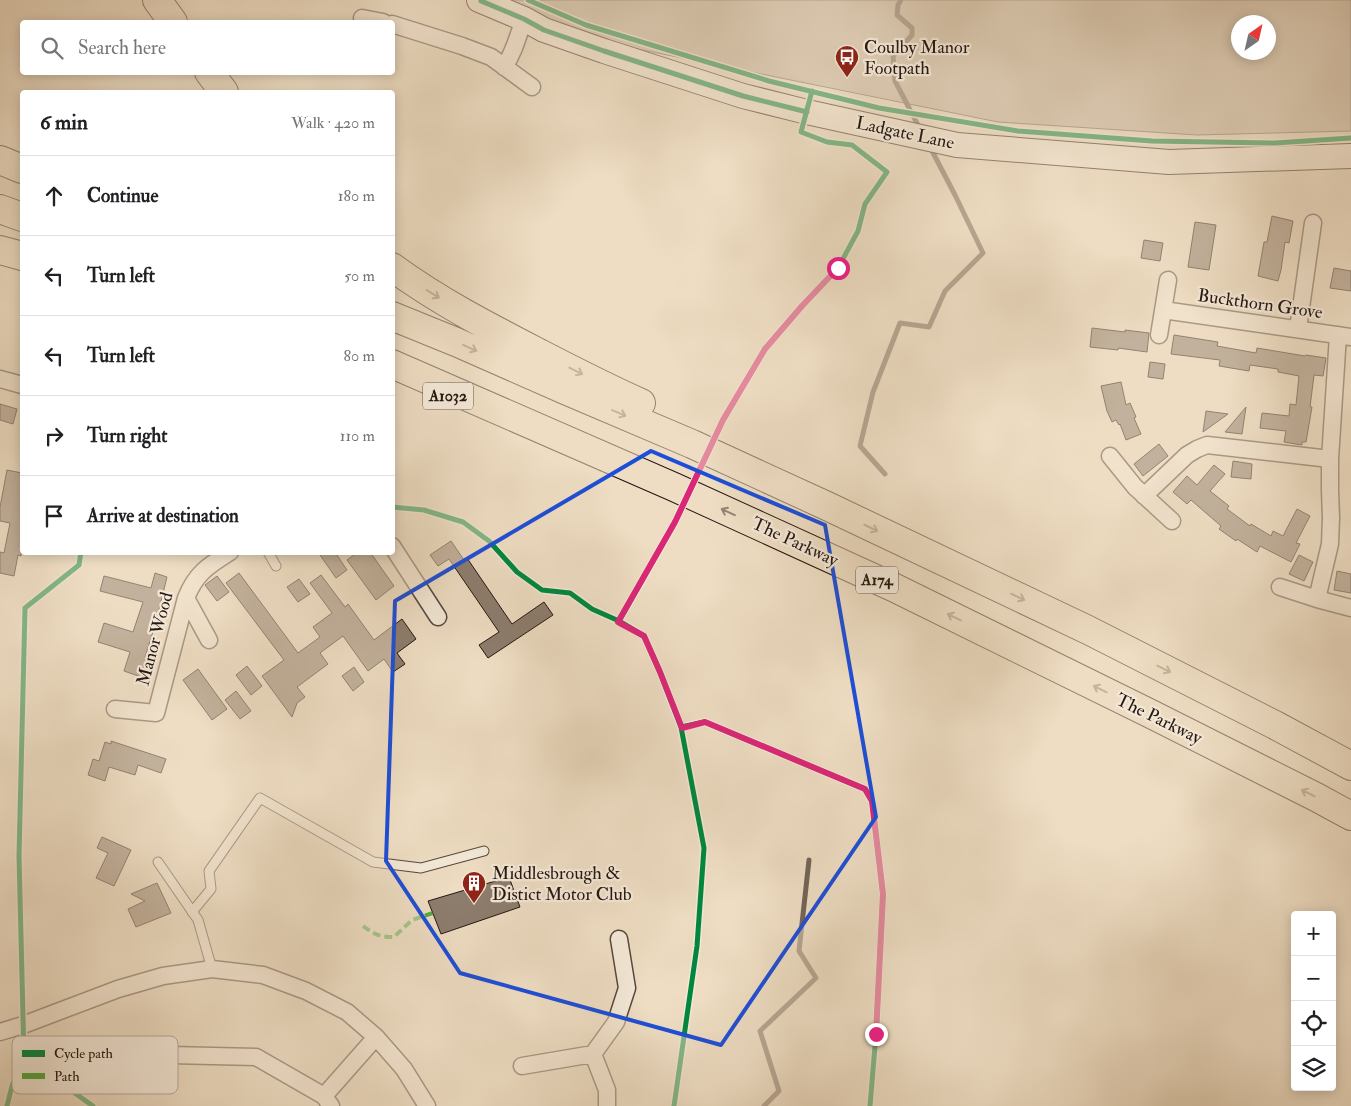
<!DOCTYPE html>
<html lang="en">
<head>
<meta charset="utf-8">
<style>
	:root { --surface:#fff; --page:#f2f2f2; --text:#202124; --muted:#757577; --line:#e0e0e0 }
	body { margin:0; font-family:"IM FELL Double Pica",serif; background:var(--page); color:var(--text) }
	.controls { position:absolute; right:15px; bottom:15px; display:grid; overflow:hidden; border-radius:5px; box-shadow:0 2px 12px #0003 }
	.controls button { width:45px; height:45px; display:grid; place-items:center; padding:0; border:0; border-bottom:1px solid var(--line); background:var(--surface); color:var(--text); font:25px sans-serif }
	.compass { position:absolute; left:1231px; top:15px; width:45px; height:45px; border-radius:50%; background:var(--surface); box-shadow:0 2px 12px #0003; rotate:34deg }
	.stop { position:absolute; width:15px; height:15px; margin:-11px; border:4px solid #db2777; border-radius:50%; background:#fff }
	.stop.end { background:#db2777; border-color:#fff; box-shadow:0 1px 5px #0008 }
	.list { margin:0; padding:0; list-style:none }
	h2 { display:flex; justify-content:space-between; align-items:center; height:65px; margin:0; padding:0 20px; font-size:21px }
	h2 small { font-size:16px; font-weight:400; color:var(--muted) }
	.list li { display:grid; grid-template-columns:32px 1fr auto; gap:15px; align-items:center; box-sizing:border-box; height:80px; padding:0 20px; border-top:1px solid var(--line) }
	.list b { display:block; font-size:19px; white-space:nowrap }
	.list em { font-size:16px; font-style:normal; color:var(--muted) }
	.icon { flex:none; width:28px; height:28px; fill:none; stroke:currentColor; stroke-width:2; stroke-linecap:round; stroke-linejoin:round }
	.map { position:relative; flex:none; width:1351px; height:1106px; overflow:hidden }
	.search { position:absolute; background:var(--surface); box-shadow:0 2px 12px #0003; left:20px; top:20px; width:375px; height:55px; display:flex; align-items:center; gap:12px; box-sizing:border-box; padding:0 18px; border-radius:5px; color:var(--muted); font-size:19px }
	.panel { position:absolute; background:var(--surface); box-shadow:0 2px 12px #0003; left:20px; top:90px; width:375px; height:465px; border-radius:5px }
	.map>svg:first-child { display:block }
</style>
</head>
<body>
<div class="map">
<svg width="1351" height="1106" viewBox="0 0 1351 1106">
	<rect width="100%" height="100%" fill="#eeddc3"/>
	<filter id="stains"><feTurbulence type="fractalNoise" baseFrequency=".004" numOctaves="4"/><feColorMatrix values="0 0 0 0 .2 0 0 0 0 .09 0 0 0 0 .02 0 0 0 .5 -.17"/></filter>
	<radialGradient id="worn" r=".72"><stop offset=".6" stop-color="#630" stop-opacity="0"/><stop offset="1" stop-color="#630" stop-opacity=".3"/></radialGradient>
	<path fill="#cbbba5" stroke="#77685b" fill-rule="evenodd" d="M 498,0 L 1351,0 L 1351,131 L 1197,135 L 998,122 L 544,30 ZM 1238,22 L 1268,22 L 1268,52 L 1238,52 Z"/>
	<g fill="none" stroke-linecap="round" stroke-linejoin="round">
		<path stroke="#736557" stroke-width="5" d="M 901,0 L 898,5 L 897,15 L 912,28 L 912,35 L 893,56 L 895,81 L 920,129
			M 885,474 L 860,446 L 873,392 L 900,323 L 929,327 L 945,291 L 983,253 L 955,195 L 930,147
			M 764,1106 L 779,1091 L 760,1031 L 816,978 L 799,951 L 809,860"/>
	</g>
	<path fill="#8d7d6e" stroke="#231611" d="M 1272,216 L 1293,221 L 1289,243 L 1285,242 L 1281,270 L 1278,281 L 1258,276 L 1264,242 L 1267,242 Z
		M 1195,222 L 1216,225 L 1209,270 L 1188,267 Z
		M 1144,240 L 1163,243 L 1160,261 L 1141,258 Z
		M 1334,268 L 1351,271 L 1351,291 L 1330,288 Z
		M 1092,328 L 1125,332 L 1125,330 L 1149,333 L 1147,352 L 1118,348 L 1118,350 L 1090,347 Z
		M 1174,335 L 1218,342 L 1217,346 L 1256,353 L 1257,348 L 1305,356 L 1306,355 L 1326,358 L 1323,376 L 1314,375 L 1310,407 L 1312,407 L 1306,442 L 1302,442 L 1302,445 L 1284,442 L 1286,431 L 1260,428 L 1262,413 L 1289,416 L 1290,404 L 1296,405 L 1299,376 L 1278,372 L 1278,369 L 1250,365 L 1249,371 L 1219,366 L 1220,360 L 1171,354 Z
		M 1150,362 L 1165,364 L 1163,379 L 1148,377 Z
		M 1121,382 L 1126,405 L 1130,403 L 1136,417 L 1134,418 L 1141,434 L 1126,440 L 1120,424 L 1119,425 L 1116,420 L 1112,422 L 1107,411 L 1101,386 Z
		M 0,404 L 17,409 L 13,424 L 0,420 Z
		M 1246,407 L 1242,434 L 1225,432 Z
		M 1206,411 L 1228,414 L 1203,432 Z
		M 1159,444 L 1168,456 L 1143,476 L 1134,464 Z
		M 1233,461 L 1252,464 L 1251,479 L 1231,477 Z
		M 1214,465 L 1225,474 L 1210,491 L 1229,506 L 1227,509 L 1250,526 L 1251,524 L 1271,536 L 1273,531 L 1283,536 L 1297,509 L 1310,516 L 1296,543 L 1300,544 L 1291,562 L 1260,546 L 1257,552 L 1237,539 L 1236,541 L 1219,529 L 1221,526 L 1191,500 L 1187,504 L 1173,492 L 1187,476 L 1197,485 Z
		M 7,470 L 22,473 L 22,546 L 21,556 L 18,555 L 14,576 L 0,573 L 0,552 L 4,553 L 10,523 L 0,521 L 0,507 Z
		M 451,541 L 464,560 L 467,558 L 512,624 L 544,602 L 553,615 L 488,658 L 479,645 L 499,632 L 449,559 L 438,566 L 430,555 Z
		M 318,552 L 335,552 L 347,570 L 336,578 Z
		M 358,552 L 370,552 L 394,586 L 376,600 L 347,560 Z
		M 1299,555 L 1313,562 L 1304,581 L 1289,574 Z
		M 1337,571 L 1351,574 L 1351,593 L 1334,590 Z
		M 155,573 L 167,577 L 156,622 L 145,657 L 147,658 L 141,677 L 124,671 L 130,652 L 98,642 L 104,623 L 133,632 L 143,602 L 100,591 L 104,576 L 151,588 Z
		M 239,573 L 298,653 L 320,637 L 313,627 L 332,613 L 310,583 L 321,575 L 345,607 L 348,604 L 374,640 L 402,619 L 416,639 L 397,653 L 405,664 L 393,672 L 384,659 L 368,671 L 343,636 L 320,653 L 328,664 L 297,687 L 305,697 L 297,703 L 292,717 L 262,676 L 284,660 L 226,583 Z
		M 217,576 L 229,592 L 217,601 L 205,585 Z
		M 299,579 L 310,594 L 298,602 L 287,587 Z
		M 247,666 L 262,686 L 251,695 L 236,675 Z
		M 354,667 L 364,682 L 353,691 L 342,676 Z
		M 198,669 L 227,709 L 212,720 L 183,680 Z
		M 236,691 L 251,711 L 240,719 L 225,700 Z
		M 111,741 L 166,759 L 161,773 L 138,765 L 135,775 L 109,767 L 105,781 L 88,775 L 93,759 L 99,761 L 105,742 L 111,744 Z
		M 102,837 L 131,850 L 114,886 L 96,878 L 108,853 L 97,848 Z
		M 509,877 L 520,907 L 441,934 L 428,901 Z
		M 157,883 L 171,913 L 136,927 L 128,909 L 145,901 L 131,894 Z"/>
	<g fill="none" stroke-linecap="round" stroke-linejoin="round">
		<g stroke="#56483e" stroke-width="11">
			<path id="service" d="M 268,552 L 276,566
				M 158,862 L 198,920 L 212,969
				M 192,912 L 211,889 L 209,871 L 260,798 L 373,862 L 421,868 L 484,851"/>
		</g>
		<g stroke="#56483e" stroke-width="19">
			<path id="minor" d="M 362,18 L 383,22
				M 392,24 L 462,46 L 491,57 L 532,87
				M 504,67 C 514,53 518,36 524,19
				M 1163,310 L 1351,337
				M 1298,329 L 1313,223
				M 1159,335 L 1168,280
				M 0,379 L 22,385
				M 1110,456 L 1135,487 L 1172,521
				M 1144,496 L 1187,455 L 1197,449 L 1207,445 L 1330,459
				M 392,546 L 438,617
				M 1280,587 L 1317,599 L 1351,608
				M 186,598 L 209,640
				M 1317,599 L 1330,544 L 1331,518 L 1330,490 L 1330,459 L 1338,335
				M 115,709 L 156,713 L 186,598 C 196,573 208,566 230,552
				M 0,1032 L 23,1025 L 118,989 L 163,976 L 212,969 L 263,975 L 306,991 L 347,1012 L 376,1037 L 404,1069 L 427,1106
				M 170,1055 L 256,1057 L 324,1096 L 331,1106
				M 522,1066 L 593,1054
				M 324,1096 L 376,1037
				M 607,1106 L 607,1090 L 593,1054 L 616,1022 L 627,988 L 619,939"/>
		</g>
		<g stroke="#231611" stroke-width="26">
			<path id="secondary" d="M 479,0 L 524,19 L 544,30 L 604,51 L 743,96 L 807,112 L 957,145 L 1169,162 L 1351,156"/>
		</g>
		<g stroke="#231611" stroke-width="30">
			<path id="trunk" d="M 157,0 L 173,22
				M 209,72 L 224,92
				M 0,160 L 22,169
				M 0,209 L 22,217
				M 0,250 L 22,256
				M 392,267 C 440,302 489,327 541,354 C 574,371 607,388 641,403
				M 392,316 L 456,342 L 565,390 L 692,444 L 827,506 L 1088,630 L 1275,725 L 1351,766
				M 392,364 L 674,487 L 893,587 L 1149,713 L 1316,797 L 1351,816"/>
		</g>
		<use href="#service" stroke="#f4e9d8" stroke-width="9"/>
		<use href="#minor" stroke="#f4e9d8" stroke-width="16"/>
		<use href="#secondary" stroke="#f4e9d8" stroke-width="24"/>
		<use href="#trunk" stroke="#eeddc3" stroke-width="28"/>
		<path stroke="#53a942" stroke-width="4" stroke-dasharray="8 4" stroke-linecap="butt" d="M 363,926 C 374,934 379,937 394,937 L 412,920 L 433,913"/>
		<g stroke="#f4e9d8" stroke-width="8">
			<path id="cycleway" d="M 528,0 L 586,25 L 769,81 L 879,108 L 1018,131 L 1152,141 L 1275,143 L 1351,138
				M 481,1 L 524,19 L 544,30 L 604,51 L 743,96 L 807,112
				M 392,507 L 424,510 L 463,522 L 489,541 L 517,572 L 542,590 L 570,593 L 592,609 L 619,621 L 644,636 L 660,672 L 681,727 L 704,848 L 697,946 L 674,1106
				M 619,621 L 675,522 L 723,420 L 765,349 L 802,306 L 838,268 L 858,231 L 865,204 L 887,172 L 852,145 L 827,142 L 801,132 L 812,91
				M 681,727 L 705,722 L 865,789 L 872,801 L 883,894 L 876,1034 L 870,1106
				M 24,1057 L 93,1106
				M 7,1106 L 12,1086 L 24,1057 L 19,856 L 25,608 L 79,565 L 81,552"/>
		</g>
		<use href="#cycleway" stroke="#00873e" stroke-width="5"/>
	</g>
	<defs><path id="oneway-shaft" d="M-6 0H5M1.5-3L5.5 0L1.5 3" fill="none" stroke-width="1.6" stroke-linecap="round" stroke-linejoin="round" transform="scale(1.25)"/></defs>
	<g stroke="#938373">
		<use href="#oneway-shaft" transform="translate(433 294) rotate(32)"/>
		<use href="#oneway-shaft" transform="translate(470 348) rotate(24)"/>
		<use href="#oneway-shaft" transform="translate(576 371) rotate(27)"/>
		<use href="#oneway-shaft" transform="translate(619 413) rotate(23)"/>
		<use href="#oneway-shaft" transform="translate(728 512) rotate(-155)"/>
		<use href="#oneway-shaft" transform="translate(871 528) rotate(26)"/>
		<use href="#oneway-shaft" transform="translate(1018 597) rotate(25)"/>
		<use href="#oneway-shaft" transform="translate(954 617) rotate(-154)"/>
		<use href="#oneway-shaft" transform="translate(1164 669) rotate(27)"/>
		<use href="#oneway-shaft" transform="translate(1100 689) rotate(-154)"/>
		<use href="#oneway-shaft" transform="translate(1308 793) rotate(-153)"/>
	</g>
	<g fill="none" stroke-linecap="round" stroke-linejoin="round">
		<path stroke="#db2777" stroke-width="6" d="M 838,268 L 802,306 L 765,349 L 723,420 L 675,522 L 618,622 L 644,636 L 660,672 L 682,728 L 705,722 L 865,789 L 872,801 L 883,894 L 876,1034"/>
	</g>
	<path d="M0 0H1351V1106H0ZM 651,451 L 825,525 L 876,817 L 721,1045 L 460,973 L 386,861 L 395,601 Z" fill="#eeddc3" fill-opacity=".55" fill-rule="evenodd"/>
	<path fill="none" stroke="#1d4ed8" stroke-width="4" stroke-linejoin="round" d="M 651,451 L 825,525 L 876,817 L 721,1045 L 460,973 L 386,861 L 395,601 Z"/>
	<defs>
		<g id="bus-pin" transform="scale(1.25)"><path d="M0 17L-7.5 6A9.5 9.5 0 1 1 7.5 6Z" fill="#8f2418" stroke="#f4e9d8"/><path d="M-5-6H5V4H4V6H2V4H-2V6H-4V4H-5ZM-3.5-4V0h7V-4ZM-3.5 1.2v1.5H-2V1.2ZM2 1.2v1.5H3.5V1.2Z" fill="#fff"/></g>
		<g id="building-pin" transform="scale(1.25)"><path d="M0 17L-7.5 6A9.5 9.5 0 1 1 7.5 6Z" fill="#8f2418" stroke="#f4e9d8"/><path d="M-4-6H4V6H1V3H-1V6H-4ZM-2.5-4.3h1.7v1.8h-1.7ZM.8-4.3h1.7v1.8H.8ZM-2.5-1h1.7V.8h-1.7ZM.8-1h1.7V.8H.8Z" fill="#fff"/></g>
	</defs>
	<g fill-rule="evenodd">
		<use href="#bus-pin" x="847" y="57"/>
		<use href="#building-pin" x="474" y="883"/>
	</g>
	<g text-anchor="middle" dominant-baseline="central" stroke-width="4.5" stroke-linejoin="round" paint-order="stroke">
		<g fill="#f4e9d8" stroke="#62554d" stroke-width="1">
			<rect x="423" y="382.5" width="50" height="27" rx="4"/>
			<rect x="856" y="566.5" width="42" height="27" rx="4"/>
		</g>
		<g font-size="16" font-weight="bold" fill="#231611">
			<text x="448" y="396">A1032</text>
			<text x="877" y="580">A174</text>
		</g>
		<g font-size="18" fill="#231611" stroke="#f4e9d8" text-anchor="start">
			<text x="864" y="47">Coulby Manor<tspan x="864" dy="21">Footpath</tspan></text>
			<text x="492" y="873">Middlesbrough &amp;<tspan x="492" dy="21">Distict Motor Club</tspan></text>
		</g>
		<g font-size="18" fill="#231611" stroke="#f4e9d8">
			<text transform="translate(905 133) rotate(12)">Ladgate Lane</text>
			<text transform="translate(1260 304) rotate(8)">Buckthorn Grove</text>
			<text transform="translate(795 542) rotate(25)">The Parkway</text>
			<text transform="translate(155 639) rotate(-75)">Manor Wood</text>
			<text transform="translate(1159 719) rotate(26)">The Parkway</text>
		</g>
	</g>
	<rect x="12" y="1036" width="166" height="58" rx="8" fill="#f4e9d8" stroke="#b5aa9c" stroke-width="1"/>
	<rect x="22" y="1050" width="23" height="7" fill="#00873e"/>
	<rect x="22" y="1073" width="23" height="6" fill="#53a942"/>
	<g font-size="14" fill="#231611">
		<text x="54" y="1058">Cycle path</text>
		<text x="54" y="1081">Path</text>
	</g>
	<rect width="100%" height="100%" filter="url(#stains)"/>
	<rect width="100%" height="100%" fill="url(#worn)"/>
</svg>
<div class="controls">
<button>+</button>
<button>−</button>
<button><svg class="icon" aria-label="locate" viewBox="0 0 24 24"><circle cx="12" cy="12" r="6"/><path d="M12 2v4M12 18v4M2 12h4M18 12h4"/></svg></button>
<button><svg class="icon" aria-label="layers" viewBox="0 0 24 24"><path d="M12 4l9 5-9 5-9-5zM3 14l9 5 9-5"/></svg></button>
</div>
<svg class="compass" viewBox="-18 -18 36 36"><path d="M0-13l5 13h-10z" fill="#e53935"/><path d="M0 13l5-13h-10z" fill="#757577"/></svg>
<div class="stop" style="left:838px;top:268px"></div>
<div class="stop end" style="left:876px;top:1034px"></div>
<div class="search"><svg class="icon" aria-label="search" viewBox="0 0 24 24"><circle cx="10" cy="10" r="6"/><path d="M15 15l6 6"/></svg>Search here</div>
<section class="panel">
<h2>6 min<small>Walk · 420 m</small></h2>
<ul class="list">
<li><svg class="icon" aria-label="ahead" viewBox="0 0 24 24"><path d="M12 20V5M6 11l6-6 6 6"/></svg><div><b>Continue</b></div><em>180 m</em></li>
<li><svg class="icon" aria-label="left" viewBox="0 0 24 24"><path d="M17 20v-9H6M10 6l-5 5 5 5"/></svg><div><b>Turn left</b></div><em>50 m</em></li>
<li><svg class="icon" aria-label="left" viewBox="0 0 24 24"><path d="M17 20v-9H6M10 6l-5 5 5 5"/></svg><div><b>Turn left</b></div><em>80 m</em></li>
<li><svg class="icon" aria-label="right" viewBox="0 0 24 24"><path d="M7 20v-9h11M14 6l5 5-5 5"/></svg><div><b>Turn right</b></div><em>110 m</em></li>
<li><svg class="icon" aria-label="arrive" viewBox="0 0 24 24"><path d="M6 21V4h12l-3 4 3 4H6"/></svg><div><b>Arrive at destination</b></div></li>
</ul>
</section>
</div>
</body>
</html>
